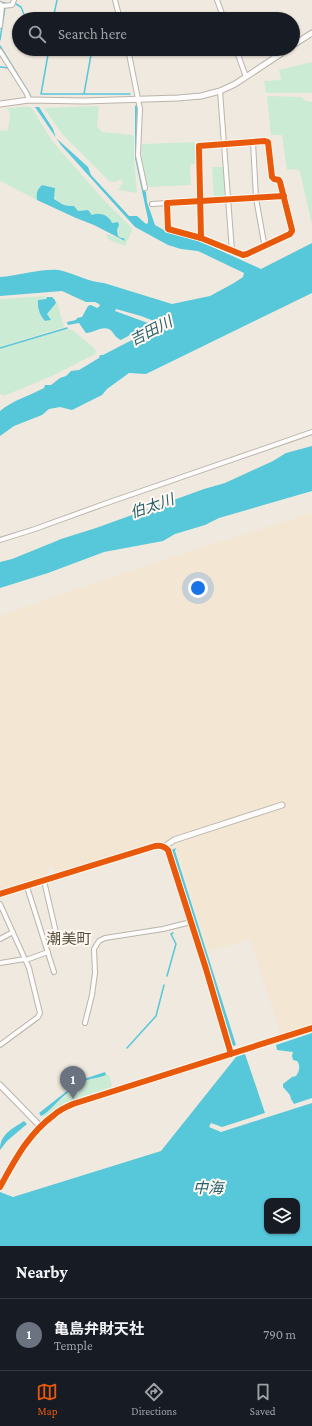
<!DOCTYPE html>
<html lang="en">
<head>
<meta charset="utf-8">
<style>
	:root { --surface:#171b24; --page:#242831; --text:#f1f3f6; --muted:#9ea1a6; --line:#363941; --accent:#ea580c }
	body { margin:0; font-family:"Crimson Pro","Noto Sans JP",serif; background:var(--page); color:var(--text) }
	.controls { position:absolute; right:12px; bottom:12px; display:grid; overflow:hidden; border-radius:8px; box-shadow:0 1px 3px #0004 }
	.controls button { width:36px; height:36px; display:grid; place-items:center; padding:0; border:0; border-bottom:1px solid var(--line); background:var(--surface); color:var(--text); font:20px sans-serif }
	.you { position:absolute; left:198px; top:588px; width:14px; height:14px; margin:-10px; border:3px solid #fff; border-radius:50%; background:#1a73e8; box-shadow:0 0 0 6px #1a73e833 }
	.badge { display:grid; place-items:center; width:26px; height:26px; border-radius:50%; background:var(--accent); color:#fff; font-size:13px; font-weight:700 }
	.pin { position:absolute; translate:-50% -33px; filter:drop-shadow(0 1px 2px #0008) }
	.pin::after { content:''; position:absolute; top:21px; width:14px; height:12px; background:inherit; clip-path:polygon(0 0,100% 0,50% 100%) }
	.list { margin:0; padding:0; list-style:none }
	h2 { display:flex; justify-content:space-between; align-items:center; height:52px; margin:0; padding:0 16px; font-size:17px }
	h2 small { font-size:13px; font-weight:400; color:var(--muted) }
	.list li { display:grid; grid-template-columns:26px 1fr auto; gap:12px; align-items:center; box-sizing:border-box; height:72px; padding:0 16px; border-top:1px solid var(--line) }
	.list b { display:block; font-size:15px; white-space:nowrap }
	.list p { margin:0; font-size:13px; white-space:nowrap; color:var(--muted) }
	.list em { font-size:13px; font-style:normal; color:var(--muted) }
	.icon { flex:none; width:22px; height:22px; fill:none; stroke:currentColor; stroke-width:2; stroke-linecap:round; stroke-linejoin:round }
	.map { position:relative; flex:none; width:312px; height:1246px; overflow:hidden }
	.search { position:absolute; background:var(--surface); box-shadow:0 1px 3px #0004; left:12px; right:12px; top:12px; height:44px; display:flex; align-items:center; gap:10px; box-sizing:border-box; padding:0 14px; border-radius:22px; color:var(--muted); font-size:15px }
	.sheet { height:124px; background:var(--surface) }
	nav { display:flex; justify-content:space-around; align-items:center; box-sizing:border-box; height:56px; border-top:1px solid var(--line); background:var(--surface); font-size:11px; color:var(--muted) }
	nav a { display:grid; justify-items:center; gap:2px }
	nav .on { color:var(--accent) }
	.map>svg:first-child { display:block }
</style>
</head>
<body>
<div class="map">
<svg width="312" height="1246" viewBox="0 0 312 1246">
	<rect width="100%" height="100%" fill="#f0e9df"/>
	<path fill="#f3e6d3" d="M 312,513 L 312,1025 L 281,1035 L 250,939 L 209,951 L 173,838 L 55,873 L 53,865 L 46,868 L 48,875 L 0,890 L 0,616 L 138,568 Z"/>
	<path fill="#ccebd5" d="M 312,62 L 312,93 L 266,93 L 264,81 L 281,80 L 279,70 Z
		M 268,96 L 302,97 L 305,101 L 312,102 L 312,225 L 300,172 L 297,169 L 287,170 L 282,136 L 281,135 L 271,135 L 267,97 Z
		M 97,106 L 99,108 L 97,126 L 102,132 L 132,135 L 134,137 L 134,159 L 137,193 L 118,190 L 123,183 L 121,179 L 115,182 L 109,181 L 62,134 L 44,108 Z
		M 22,107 L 31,107 L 53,142 L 102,198 L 131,227 L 132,231 L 125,246 L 109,240 L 106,235 L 107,234 L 126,241 L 124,238 L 121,238 L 119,236 L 117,230 L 119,225 L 118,222 L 112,223 C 109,215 99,212 92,215 L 88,210 L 78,211 L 74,206 C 63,206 63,204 54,198 L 55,188 L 53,187 L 42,185 C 37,189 36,194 37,200 L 0,181 L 0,130 L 7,131 L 8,129 L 10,113 L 7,108 Z
		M 195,142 L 197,163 L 190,165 L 191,185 L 150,187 L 146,185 L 142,163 L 142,144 Z
		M 212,167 L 224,167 L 225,198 L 214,199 Z
		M 46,296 L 46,298 L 38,300 C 36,307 40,317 45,322 L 51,320 L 47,314 L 57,302 L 64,327 L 0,347 L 0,299 Z
		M 67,328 L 74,331 L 94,348 L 96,351 L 95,354 L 54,375 L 4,396 L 2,394 L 0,395 L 0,348 Z
		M 107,1074 L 110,1077 L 112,1087 C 89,1094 64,1101 45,1117 L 42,1116 L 80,1084 L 89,1079 Z"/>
	<path fill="#57c7da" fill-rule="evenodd" d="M 137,105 L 136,156 L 143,190 L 146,192 L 147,202 L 155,225 L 169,233 L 195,239 L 261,269 L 312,243 L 312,293 L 146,374 L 129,373 L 107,389 L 102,395 L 72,410 L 60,407 L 49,409 L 42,415 L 14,426 L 0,436 L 0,411 C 13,400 29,396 44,388 L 45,385 L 51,385 L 60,378 L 66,376 L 71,371 L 79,370 L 99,358 L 100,355 L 103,355 L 157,327 L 159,323 L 141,316 L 116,309 L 115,311 L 148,323 L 146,326 L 121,340 C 115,338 114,332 109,329 C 101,326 93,333 86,333 L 79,323 L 68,325 L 67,322 L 76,320 L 77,318 L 82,317 L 88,306 L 91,305 L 97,308 L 100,306 L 99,304 L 95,302 L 86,302 L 62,291 L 0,296 L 0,277 C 17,276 43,268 59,270 C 74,273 88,282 104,283 L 172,304 L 210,296 L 234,283 L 243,277 L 244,273 L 198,251 L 181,249 L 168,245 L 135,227 L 61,145 L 35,107 L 39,107 L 53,129 L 56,138 L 88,167 L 91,175 L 129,216 L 137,216 L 146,224 L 148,223 L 148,219 L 135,158 L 135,106 Z
		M 42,185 L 55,188 L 54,199 C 63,204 62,206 74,206 L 78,211 L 88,210 L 92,215 C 99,212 109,215 112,223 L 118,222 L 119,225 L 117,230 L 118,236 L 121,238 L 124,238 L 125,241 L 94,225 L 76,218 L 37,200 C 36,194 37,189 42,185 Z
		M 47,297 L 52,297 L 55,300 L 56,303 L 47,314 L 51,320 L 45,321 C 40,316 37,308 38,300 L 46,299 Z
		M 312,446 L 312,491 L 219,518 L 205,525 L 175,534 L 163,541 L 104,552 L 48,573 L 0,588 L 0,562 L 12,559 L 54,542 L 61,539 L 96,528 L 204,489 L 225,483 L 273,461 L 286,453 Z
		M 176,848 L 175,851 L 236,1045 L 233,1046 L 171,850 Z
		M 312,1033 L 312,1098 L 294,1104 L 291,1099 L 290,1095 L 283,1087 L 283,1084 L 292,1077 L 296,1076 C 299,1072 301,1066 297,1061 L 293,1060 L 292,1056 L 293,1052 L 277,1050 L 276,1045 Z
		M 245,1054 L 265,1113 L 222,1127 L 211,1123 L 209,1127 L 221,1132 L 312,1103 L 312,1246 L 0,1246 L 0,1192 L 13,1197 L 161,1151 L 236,1057 ZM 267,1201 L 297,1201 L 297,1231 L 267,1231 Z
		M 105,1072 L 106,1075 C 99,1078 91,1078 85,1081 C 71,1087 57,1103 46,1113 L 41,1116 L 39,1113 L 81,1080 Z
		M 24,1121 L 27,1124 L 7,1141 L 0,1150 C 0,1134 12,1129 24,1121 Z"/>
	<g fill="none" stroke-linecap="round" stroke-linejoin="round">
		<path stroke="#57c7da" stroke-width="1.5" d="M 0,2 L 5,3
			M 16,4 L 21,7 L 25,17 L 34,19
			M 53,19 L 57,0
			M 0,40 L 5,7
			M 0,46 L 30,95
			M 49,49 L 41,94 L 130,94
			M 0,67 L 9,68
			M 84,94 L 92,49
			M 0,348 L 67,328
			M 167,976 L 176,944 L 171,934 L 173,933
			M 127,1048 L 156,1016 L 164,985"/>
		<g stroke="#bab4ac" stroke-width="6">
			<path id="minor" d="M 115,0 L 120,19
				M 217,0 L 224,19
				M 0,4 L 2,6 L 12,5 L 14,0
				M 0,26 L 2,6
				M 128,49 L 140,109 L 138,155 L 145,188
				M 236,49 L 246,77
				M 0,51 L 27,94 L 29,100
				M 220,91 L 232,251
				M 253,142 L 256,198 L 264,243 L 266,246
				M 152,204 L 167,203
				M 201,238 L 199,148 L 199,146 L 265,141 L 268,142 L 272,177 L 274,179 L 279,180 L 280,182 L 292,230 L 292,231 L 290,234 L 247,254 L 243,255 L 201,238 L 168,229 L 167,203 L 284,196
				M 0,540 L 35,529 L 104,504 L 312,432
				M 44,881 L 58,941
				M 28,890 L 54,972
				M 0,904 L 29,968 L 40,1013 L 38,1017 L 0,1045
				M 0,939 L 13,932
				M 26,960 L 48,952
				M 0,963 L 25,959
				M 85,1023 L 92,995 L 95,973 L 94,949 L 99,941 L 105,938 L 163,929 L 191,922"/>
		</g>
		<g stroke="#bab4ac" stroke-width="7">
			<path id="tertiary" d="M 293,45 L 312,33
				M 0,104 L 29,100 L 84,101 L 178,98 L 201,96 L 220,91 L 235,84 L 288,49
				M 164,847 L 174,840 L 282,805
				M 0,894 L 155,846 C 160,845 164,846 168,850 L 206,969 L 231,1054
				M 0,1085 L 40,1126
				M 0,1187 C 15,1160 28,1134 54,1115 C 59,1110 66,1107 73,1104 L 312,1028"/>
		</g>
		<use href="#minor" stroke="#fdfcfa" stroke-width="4"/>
		<use href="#tertiary" stroke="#fdfcfa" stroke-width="5"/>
		<g stroke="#fef9f1" stroke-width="8">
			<path id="cycleway" d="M 201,238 L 199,148 L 199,146 L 265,141 L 268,142 L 272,177 L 274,179 L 279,180 L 280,182 L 292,230 L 292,231 L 290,234 L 247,254 L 243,255 L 201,238 L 168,229 L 167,203 L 284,196
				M 0,894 L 155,846 C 160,845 164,846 168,850 L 206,969 L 231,1054
				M 0,1187 C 15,1160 28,1134 54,1115 C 59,1110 66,1107 73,1104 L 312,1028"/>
		</g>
		<use href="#cycleway" stroke="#e8590c" stroke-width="6"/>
	</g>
	<g text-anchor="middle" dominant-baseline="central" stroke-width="4" stroke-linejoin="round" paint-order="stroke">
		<g font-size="15" font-style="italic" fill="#28606e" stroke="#fef9f1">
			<text transform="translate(151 331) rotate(-27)">吉田川</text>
			<text transform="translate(152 506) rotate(-19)">伯太川</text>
			<text x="208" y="1188">中海</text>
		</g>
		<g font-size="15" fill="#594d3d" stroke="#fef9f1">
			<text x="69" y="939">潮美町</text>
		</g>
	</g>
</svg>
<div class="controls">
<button><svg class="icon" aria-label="layers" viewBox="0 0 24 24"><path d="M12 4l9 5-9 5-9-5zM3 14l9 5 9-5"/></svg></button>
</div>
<div class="you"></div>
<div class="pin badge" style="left:73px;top:1099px;background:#6b7280">1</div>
<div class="search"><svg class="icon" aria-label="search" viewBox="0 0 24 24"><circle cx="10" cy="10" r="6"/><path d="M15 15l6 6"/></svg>Search here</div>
</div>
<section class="sheet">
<h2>Nearby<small></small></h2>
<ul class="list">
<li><span class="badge" style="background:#6b7280">1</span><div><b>亀島弁財天社</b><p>Temple</p></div><em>790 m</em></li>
</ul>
</section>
<nav>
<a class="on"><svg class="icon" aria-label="map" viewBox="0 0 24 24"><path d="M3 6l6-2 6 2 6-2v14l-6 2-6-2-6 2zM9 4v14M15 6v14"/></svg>Map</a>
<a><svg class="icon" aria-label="directions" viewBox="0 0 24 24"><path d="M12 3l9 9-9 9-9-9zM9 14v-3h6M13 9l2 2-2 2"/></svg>Directions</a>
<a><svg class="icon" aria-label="saved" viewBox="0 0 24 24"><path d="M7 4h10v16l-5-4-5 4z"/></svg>Saved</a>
</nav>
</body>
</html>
